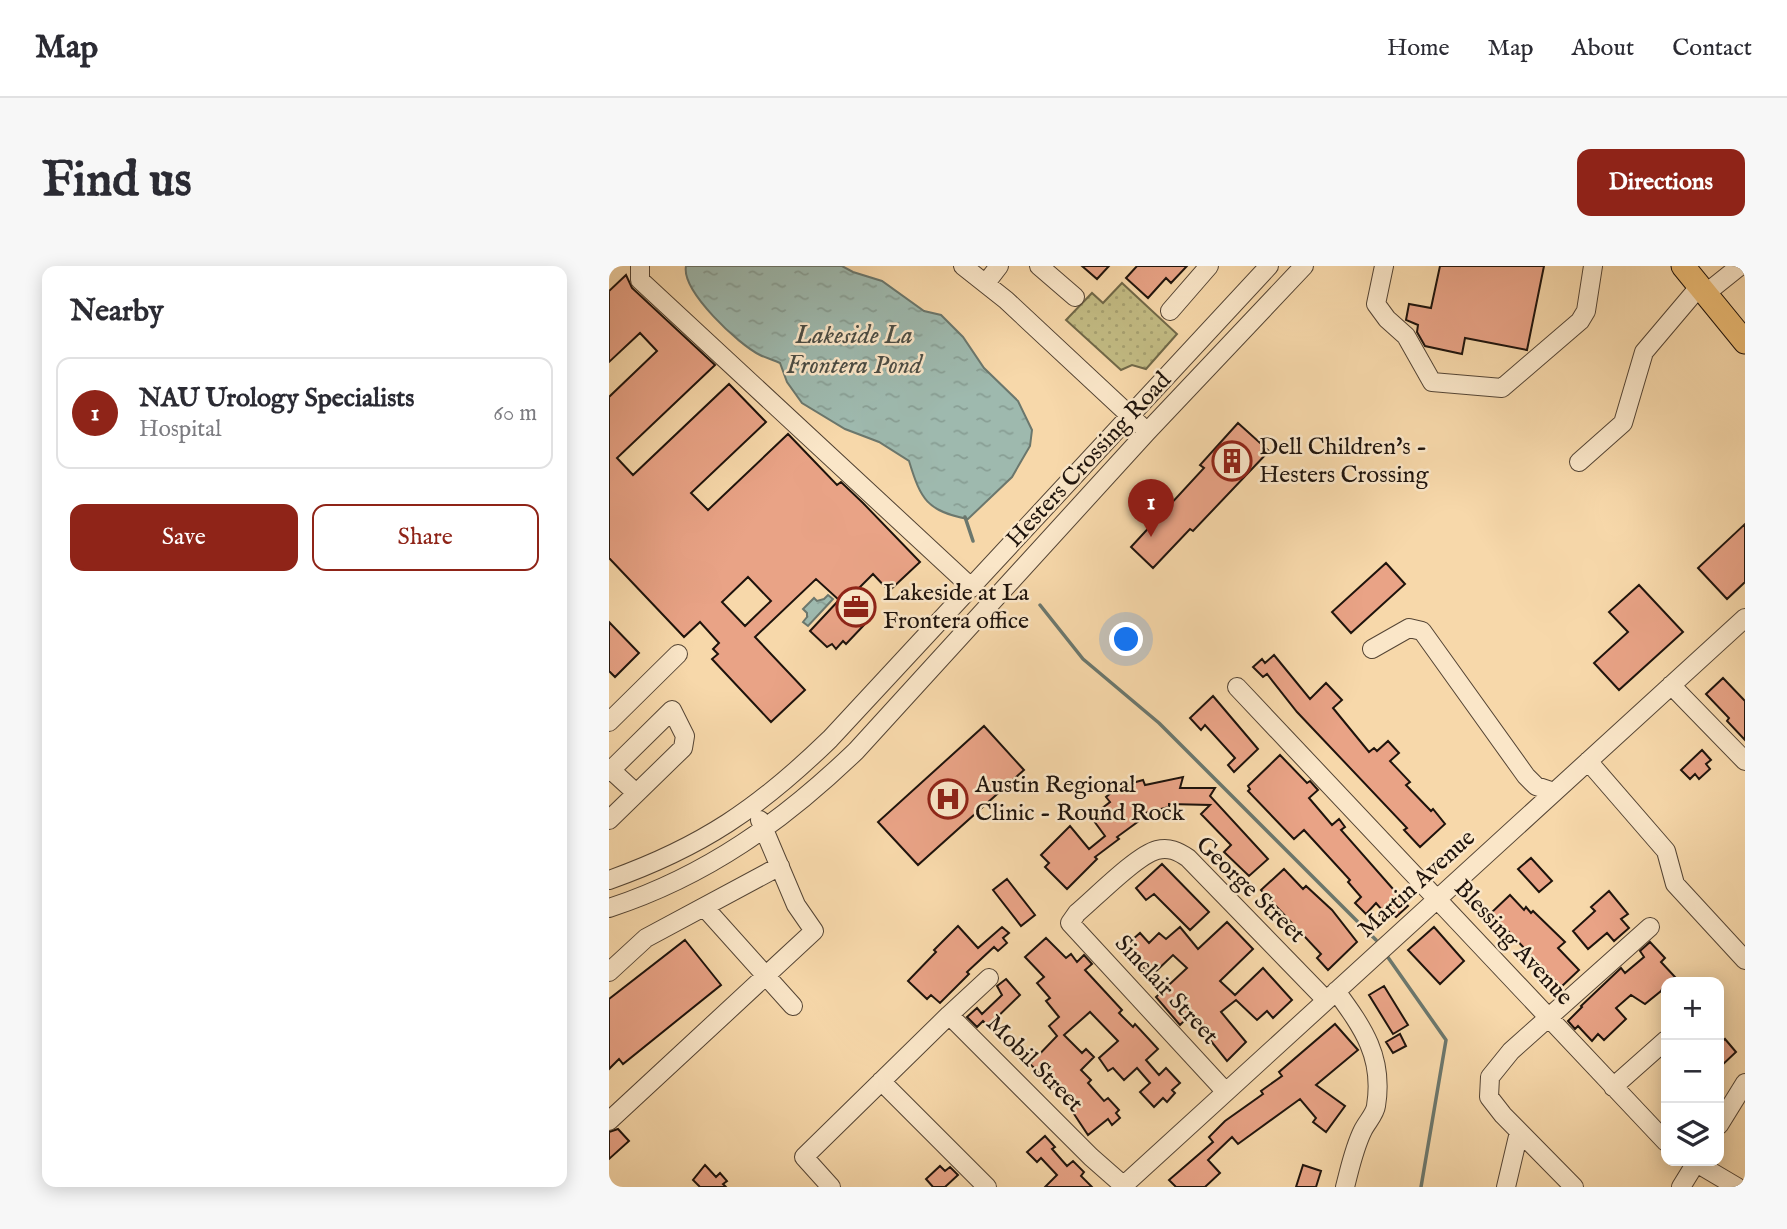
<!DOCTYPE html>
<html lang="en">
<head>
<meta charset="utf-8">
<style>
	:root { --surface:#fff; --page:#f7f7f7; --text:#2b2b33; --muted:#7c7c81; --line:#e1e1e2; --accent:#8f2418 }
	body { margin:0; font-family:"IM FELL English",serif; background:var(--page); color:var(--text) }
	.controls { position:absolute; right:21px; bottom:21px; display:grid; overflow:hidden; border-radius:14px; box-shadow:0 4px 18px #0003 }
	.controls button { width:63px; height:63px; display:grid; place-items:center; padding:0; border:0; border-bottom:2px solid var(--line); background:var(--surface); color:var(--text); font:35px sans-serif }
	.you { position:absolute; left:518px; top:374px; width:24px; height:24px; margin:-18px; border:5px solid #fff; border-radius:50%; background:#1a73e8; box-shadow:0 0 0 10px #1a73e833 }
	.badge { display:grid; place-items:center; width:46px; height:46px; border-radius:50%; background:var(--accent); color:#fff; font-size:23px; font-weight:700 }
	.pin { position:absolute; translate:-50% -58px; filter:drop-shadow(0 2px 4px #0008) }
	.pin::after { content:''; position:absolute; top:37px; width:24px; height:21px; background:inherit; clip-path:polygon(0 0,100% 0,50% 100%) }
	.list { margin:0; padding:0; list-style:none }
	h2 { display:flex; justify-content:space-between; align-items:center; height:91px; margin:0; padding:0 28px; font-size:30px }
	h2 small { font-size:23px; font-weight:400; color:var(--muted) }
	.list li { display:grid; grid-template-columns:46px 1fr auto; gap:21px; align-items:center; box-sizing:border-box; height:112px; margin:0 14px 14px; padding:0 14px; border:2px solid var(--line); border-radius:14px }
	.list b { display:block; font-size:26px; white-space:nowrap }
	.list p { margin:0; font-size:23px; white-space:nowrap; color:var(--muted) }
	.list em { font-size:23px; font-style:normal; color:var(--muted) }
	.actions { display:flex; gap:14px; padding:21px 28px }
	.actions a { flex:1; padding:16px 0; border:2px solid var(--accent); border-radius:14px; text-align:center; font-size:24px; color:var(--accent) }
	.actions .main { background:var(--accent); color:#fff }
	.icon { flex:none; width:38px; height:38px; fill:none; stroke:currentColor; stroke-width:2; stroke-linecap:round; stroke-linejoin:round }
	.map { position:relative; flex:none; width:1136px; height:921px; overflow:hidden; border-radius:14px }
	header { display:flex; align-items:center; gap:42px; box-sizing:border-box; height:98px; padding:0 35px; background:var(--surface); border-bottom:2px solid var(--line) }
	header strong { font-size:33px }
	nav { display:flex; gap:38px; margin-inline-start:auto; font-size:24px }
	.intro { display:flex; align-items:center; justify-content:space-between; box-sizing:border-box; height:168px; padding:0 42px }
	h1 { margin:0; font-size:49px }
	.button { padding:18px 32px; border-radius:14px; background:var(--accent); color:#fff; font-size:24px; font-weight:700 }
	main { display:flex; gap:42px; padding:0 42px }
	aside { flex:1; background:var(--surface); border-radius:14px; box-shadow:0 4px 18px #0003 }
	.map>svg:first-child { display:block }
</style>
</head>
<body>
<header>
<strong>Map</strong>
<nav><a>Home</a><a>Map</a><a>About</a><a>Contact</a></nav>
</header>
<div class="intro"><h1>Find us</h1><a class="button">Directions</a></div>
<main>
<aside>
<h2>Nearby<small></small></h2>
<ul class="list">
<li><span class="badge">1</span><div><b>NAU Urology Specialists</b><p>Hospital</p></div><em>60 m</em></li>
</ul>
<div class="actions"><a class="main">Save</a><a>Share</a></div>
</aside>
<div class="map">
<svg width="1136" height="921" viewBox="0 0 1136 921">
	<defs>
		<pattern id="park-dots" width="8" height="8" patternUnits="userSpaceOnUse" patternTransform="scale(1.75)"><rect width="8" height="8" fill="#c3bc84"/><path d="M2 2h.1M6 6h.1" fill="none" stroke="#a7a171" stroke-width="1.8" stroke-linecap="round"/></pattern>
		<pattern id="water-ripples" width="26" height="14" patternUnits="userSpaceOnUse" patternTransform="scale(1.75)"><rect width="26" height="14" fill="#9eb9ae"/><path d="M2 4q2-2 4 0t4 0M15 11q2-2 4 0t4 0" fill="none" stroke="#889e94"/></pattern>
	</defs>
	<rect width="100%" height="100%" fill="#f7d8aa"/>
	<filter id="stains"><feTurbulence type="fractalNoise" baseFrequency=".00286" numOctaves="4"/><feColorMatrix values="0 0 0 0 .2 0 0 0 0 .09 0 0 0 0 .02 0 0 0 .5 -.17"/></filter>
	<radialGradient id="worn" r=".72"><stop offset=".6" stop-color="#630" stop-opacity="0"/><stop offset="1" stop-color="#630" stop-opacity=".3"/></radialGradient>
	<path fill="url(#park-dots)" stroke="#706848" stroke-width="2" d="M 513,17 L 568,68 L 537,103 L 523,99 L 512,104 L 457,54 L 483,27 L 494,37 Z"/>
	<path fill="url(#water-ripples)" stroke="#6b776d" stroke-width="2" d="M 77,0 L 233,0 L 244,6 L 273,15 L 315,45 L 332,49 L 354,71 L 375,102 L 409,135 L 423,164 L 421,180 L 403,211 L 359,253 C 318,245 312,234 300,195 L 270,176 L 236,163 L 193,137 L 178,116 L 171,97 C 165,94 157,92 151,89 C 130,79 72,25 77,0 Z
		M 219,329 L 224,333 L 199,360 L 194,356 L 198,351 L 198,347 L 194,343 L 205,332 L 208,335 L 215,333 Z"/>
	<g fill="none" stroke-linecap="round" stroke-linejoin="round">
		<path stroke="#6b776d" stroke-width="3.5" d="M 356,251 L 364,275
			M 431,339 L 474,393 L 550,457 L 767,674
			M 778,690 L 837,774 L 812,921"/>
	</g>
	<path fill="#e9a386" stroke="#1e130c" stroke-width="2" fill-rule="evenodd" d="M 473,0 L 500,0 L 488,13 Z
		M 528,0 L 578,0 L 562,17 L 557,12 L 539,32 L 517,12 Z
		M 831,0 L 935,0 L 918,84 L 856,72 L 853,88 L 816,80 L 808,66 L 809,59 L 797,54 L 800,38 L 822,42 Z
		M 17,9 L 23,22 L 106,99 L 8,192 L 24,209 L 120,118 L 157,156 L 82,227 L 99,244 L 179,168 L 228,219 L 232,216 L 254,237 L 311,296 L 280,325 L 264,308 L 244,328 L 257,340 L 248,350 L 256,358 L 237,378 L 234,375 L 227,383 L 223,378 L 218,381 L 201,365 L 230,334 L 207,313 L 146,371 L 196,424 L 162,456 L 103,393 L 109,388 L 104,383 L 110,377 L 91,356 L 75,371 L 0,292 L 0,131 L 48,85 L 31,67 L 0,96 L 0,25 ZM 139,311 L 162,335 L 136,360 L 113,336 Z
		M 629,157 L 660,185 L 584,265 L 581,263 L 544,302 L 522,281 L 595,202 L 591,199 Z
		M 1136,258 L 1136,316 L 1118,333 L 1089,302 Z
		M 777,297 L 796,318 L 742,367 L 723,346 Z
		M 1030,319 L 1074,366 L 1010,424 L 985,397 L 1019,366 L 1000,346 Z
		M 0,356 L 30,387 L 6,411 L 0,405 Z
		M 665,389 L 701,433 L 717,417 L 733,434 L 724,442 L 760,486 L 765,482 L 768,485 L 779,475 L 790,487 L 781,495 L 801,516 L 797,519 L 822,545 L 824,543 L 836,558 L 811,581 L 795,564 L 798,562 L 688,446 L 658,408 L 654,411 L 644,401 L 653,393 L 656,397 Z
		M 1114,412 L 1136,435 L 1136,474 L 1118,455 L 1120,452 L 1097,428 Z
		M 604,430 L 649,483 L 625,506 L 619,499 L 626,492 L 596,459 L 592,464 L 581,452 Z
		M 375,460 L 415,504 L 309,599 L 269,556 Z
		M 1093,484 L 1102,494 L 1097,498 L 1101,503 L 1090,513 L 1086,508 L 1081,513 L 1072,504 Z
		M 671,489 L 698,517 L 701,515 L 709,524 L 700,532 L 723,559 L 730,553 L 736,561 L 732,564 L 799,640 L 787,651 L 783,648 L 779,651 L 767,637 L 757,648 L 746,637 L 752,631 L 739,616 L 741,614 L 695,564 L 685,573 L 639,525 L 641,523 L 639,520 Z
		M 574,511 L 571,522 L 606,522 L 601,530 L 659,593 L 640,610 L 615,586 L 622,579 L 592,548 L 601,539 L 560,538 L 560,541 L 531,548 L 534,552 L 508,571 L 510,573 L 486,591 L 488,593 L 458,623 L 436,601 L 440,597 L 432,589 L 461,560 L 480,583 L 496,570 L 482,551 L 501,536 L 497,531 L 509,521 L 534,514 L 536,519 Z
		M 922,592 L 943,615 L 930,626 L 909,603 Z
		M 553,598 L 600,646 L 581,664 L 545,628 L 537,634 L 527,622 Z
		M 675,603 L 694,623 L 697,620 L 723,644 L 748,676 L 719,704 L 708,692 L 712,688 L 652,624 Z
		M 398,613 L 426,649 L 412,660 L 384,624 Z
		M 1000,625 L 1019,648 L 1012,653 L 1020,662 L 1005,675 L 998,667 L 979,683 L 964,665 L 986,645 L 982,641 Z
		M 901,629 L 915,644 L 917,641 L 922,647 L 924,645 L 956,676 L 949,682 L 970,704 L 952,721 L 882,647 Z
		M 618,656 L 644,683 L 611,715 L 626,729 L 654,702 L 683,734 L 664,752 L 658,745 L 648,754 L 627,734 L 612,746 L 637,776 L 618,795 L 581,749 L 571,759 L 547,731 L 578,702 L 564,689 L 542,710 L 515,681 L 531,667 L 540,677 L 550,667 L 557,673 L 571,661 L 589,683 Z
		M 349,660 L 369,682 L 393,661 L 400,667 L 394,672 L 398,677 L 389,685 L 385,681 L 358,706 L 360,708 L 331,737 L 322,729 L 318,733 L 299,715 L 327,686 L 325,684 Z
		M 825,661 L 855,695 L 831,718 L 799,684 Z
		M 437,672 L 457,692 L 462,688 L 468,696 L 475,689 L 483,698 L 476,704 L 513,744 L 510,747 L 524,761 L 526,758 L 549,783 L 537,794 L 550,809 L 557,802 L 571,817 L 563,824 L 566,827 L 558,836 L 554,832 L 545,841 L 531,826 L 541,817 L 528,802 L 515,814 L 504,802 L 499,805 L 490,792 L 509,775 L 481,746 L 455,769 L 473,787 L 477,783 L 485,791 L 472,804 L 482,814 L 479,817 L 495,835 L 499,832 L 510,844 L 507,847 L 511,852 L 503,859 L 499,853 L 479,869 L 461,842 L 464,839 L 421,798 L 448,770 L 440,760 L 450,751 L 437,735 L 441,732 L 428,717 L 435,711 L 416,691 Z
		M 76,674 L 112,719 L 14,798 L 10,793 L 0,803 L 0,733 Z
		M 1041,676 L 1056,692 L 1052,696 L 1066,711 L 1057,716 L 1052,725 L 1036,738 L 1022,729 L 1007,742 L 1017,753 L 995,774 L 989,768 L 983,775 L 969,760 L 966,763 L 959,755 L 973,741 L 972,740 L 1012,702 L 1016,707 L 1035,691 L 1031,685 Z
		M 397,713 L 411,729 L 379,760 L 374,755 L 368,761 L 358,751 L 368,742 L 373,748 L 393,729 L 388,720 Z
		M 775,720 L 799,759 L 784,768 L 760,729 Z
		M 726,758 L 749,784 L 707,819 L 736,840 L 717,866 L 704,856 L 707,852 L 691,833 L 629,878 L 623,871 L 599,894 L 611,907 L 596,921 L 567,921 L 560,914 L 604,876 L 600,871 L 616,855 L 654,828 L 652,825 L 673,810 L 670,806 Z
		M 791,768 L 797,780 L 784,787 L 777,776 Z
		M 1116,773 L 1127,786 L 1110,802 L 1110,778 Z
		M 9,863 L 20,875 L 0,893 L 0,866 Z
		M 436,870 L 446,881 L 443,883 L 458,900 L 464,895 L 475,906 L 472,910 L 483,921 L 436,921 L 448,909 L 432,892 L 428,896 L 418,886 Z
		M 96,899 L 107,911 L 111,907 L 118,915 L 114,918 L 117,921 L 91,921 L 84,914 Z
		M 694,899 L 712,905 L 707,921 L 687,921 Z
		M 331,900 L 336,905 L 341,901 L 349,909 L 336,921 L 324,921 L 317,913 Z"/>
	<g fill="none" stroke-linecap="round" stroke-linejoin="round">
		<g stroke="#544434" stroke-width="20">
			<path id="minor" d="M 31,0 L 31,14 L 363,322
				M 354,0 L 397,34 L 531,159
				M 430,0 L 466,31
				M 775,0 L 767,38 L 778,53 L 797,70 L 823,116 L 893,122 L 971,55 L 977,45 L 984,0
				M 377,17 L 390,0
				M 1096,28 L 1131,0
				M 561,45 L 600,0
				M 970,196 L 1014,157 L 1035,86 L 1090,21
				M 763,383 L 800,362 L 813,365 L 917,510 L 927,520 L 945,526
				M 1062,419 L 1136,495
				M 628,421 L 1057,876
				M 0,456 L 69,388
				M 979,495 L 1057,585 L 1066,618 L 1136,694
				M 0,502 L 27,527
				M 0,506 L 63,444 L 76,470 L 74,482 L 0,554
				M 0,614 C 93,581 150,542 221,473 L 660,0
				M 0,642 C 98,610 174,555 247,485 L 538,166 L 695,0
				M 96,642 L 184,740
				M 0,706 L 37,672 L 171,600
				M 380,712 L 340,749 L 482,891 L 515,920
				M 727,725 C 754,762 775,791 767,840 C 766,848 758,856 754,864 C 745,882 741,902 736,921
				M 272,815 L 378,921
				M 1004,821 L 1057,774
				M 616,825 L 461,657 L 468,647 C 486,632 528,589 548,584 C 560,581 569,585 579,592 L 717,734
				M 0,855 L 205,665 L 187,639 L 151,554
				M 1110,859 L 1136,817
				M 1084,895 L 1128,921
				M 222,921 L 195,891 L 340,749
				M 513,921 L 1136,352
				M 897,921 L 910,866
				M 965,921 L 894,849 L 880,831 L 881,811 L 902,785 L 1041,661
				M 1072,921 L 1088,895"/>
		</g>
		<g stroke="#1e130c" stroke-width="25">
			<path id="major" d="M 1074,0 L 1136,76"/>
		</g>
		<use href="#minor" stroke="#fae6c8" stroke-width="18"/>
		<use href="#major" stroke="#ecbc75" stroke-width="23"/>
	</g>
	<defs>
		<g id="building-ring" transform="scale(2.0125)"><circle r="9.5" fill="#fae6c8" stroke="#8f2418" stroke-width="1.5"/><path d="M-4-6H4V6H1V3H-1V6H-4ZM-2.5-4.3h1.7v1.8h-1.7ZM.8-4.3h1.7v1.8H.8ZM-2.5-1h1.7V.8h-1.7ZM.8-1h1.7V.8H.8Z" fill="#8f2418"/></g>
		<g id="office-ring" transform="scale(2.0125)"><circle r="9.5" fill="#fae6c8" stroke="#8f2418" stroke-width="1.5"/><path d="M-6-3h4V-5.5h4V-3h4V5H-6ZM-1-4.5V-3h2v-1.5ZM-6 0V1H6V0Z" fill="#8f2418"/></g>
		<g id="hospital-ring" transform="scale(2.0125)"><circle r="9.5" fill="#fae6c8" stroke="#8f2418" stroke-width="1.5"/><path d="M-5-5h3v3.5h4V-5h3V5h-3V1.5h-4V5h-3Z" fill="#8f2418"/></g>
	</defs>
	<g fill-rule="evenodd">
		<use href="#building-ring" x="623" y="195"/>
		<use href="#office-ring" x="247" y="341"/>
		<use href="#hospital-ring" x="339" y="533"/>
	</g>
	<g text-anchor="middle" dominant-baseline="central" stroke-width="5" stroke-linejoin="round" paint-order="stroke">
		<g font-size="24" fill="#1e130c" stroke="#fae6c8" text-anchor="start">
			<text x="650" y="181">Dell Children's -<tspan x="650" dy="28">Hesters Crossing</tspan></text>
			<text x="274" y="327">Lakeside at La<tspan x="274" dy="28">Frontera office</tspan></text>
			<text x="366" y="519">Austin Regional<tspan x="366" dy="28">Clinic - Round Rock</tspan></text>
		</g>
		<g font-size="24" fill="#1e130c" stroke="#fae6c8">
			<text transform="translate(480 194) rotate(-47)">Hesters Crossing Road</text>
			<text transform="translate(808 618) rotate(-42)">Martin Avenue</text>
			<text transform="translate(641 624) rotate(44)">George Street</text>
			<text transform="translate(904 677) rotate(47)">Blessing Avenue</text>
			<text transform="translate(557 724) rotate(47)">Sinclair Street</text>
			<text transform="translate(425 798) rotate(45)">Mobil Street</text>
		</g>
		<g font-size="26" font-style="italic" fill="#4b4d45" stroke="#fae6c8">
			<text x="245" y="69">Lakeside La<tspan x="245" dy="30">Frontera Pond</tspan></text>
		</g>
	</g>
	<rect width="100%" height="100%" filter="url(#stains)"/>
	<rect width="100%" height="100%" fill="url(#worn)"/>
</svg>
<div class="controls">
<button>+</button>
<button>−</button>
<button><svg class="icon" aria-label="layers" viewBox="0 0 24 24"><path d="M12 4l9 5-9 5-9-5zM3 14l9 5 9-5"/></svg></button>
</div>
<div class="you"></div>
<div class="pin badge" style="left:542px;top:271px">1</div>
</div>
</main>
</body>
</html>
